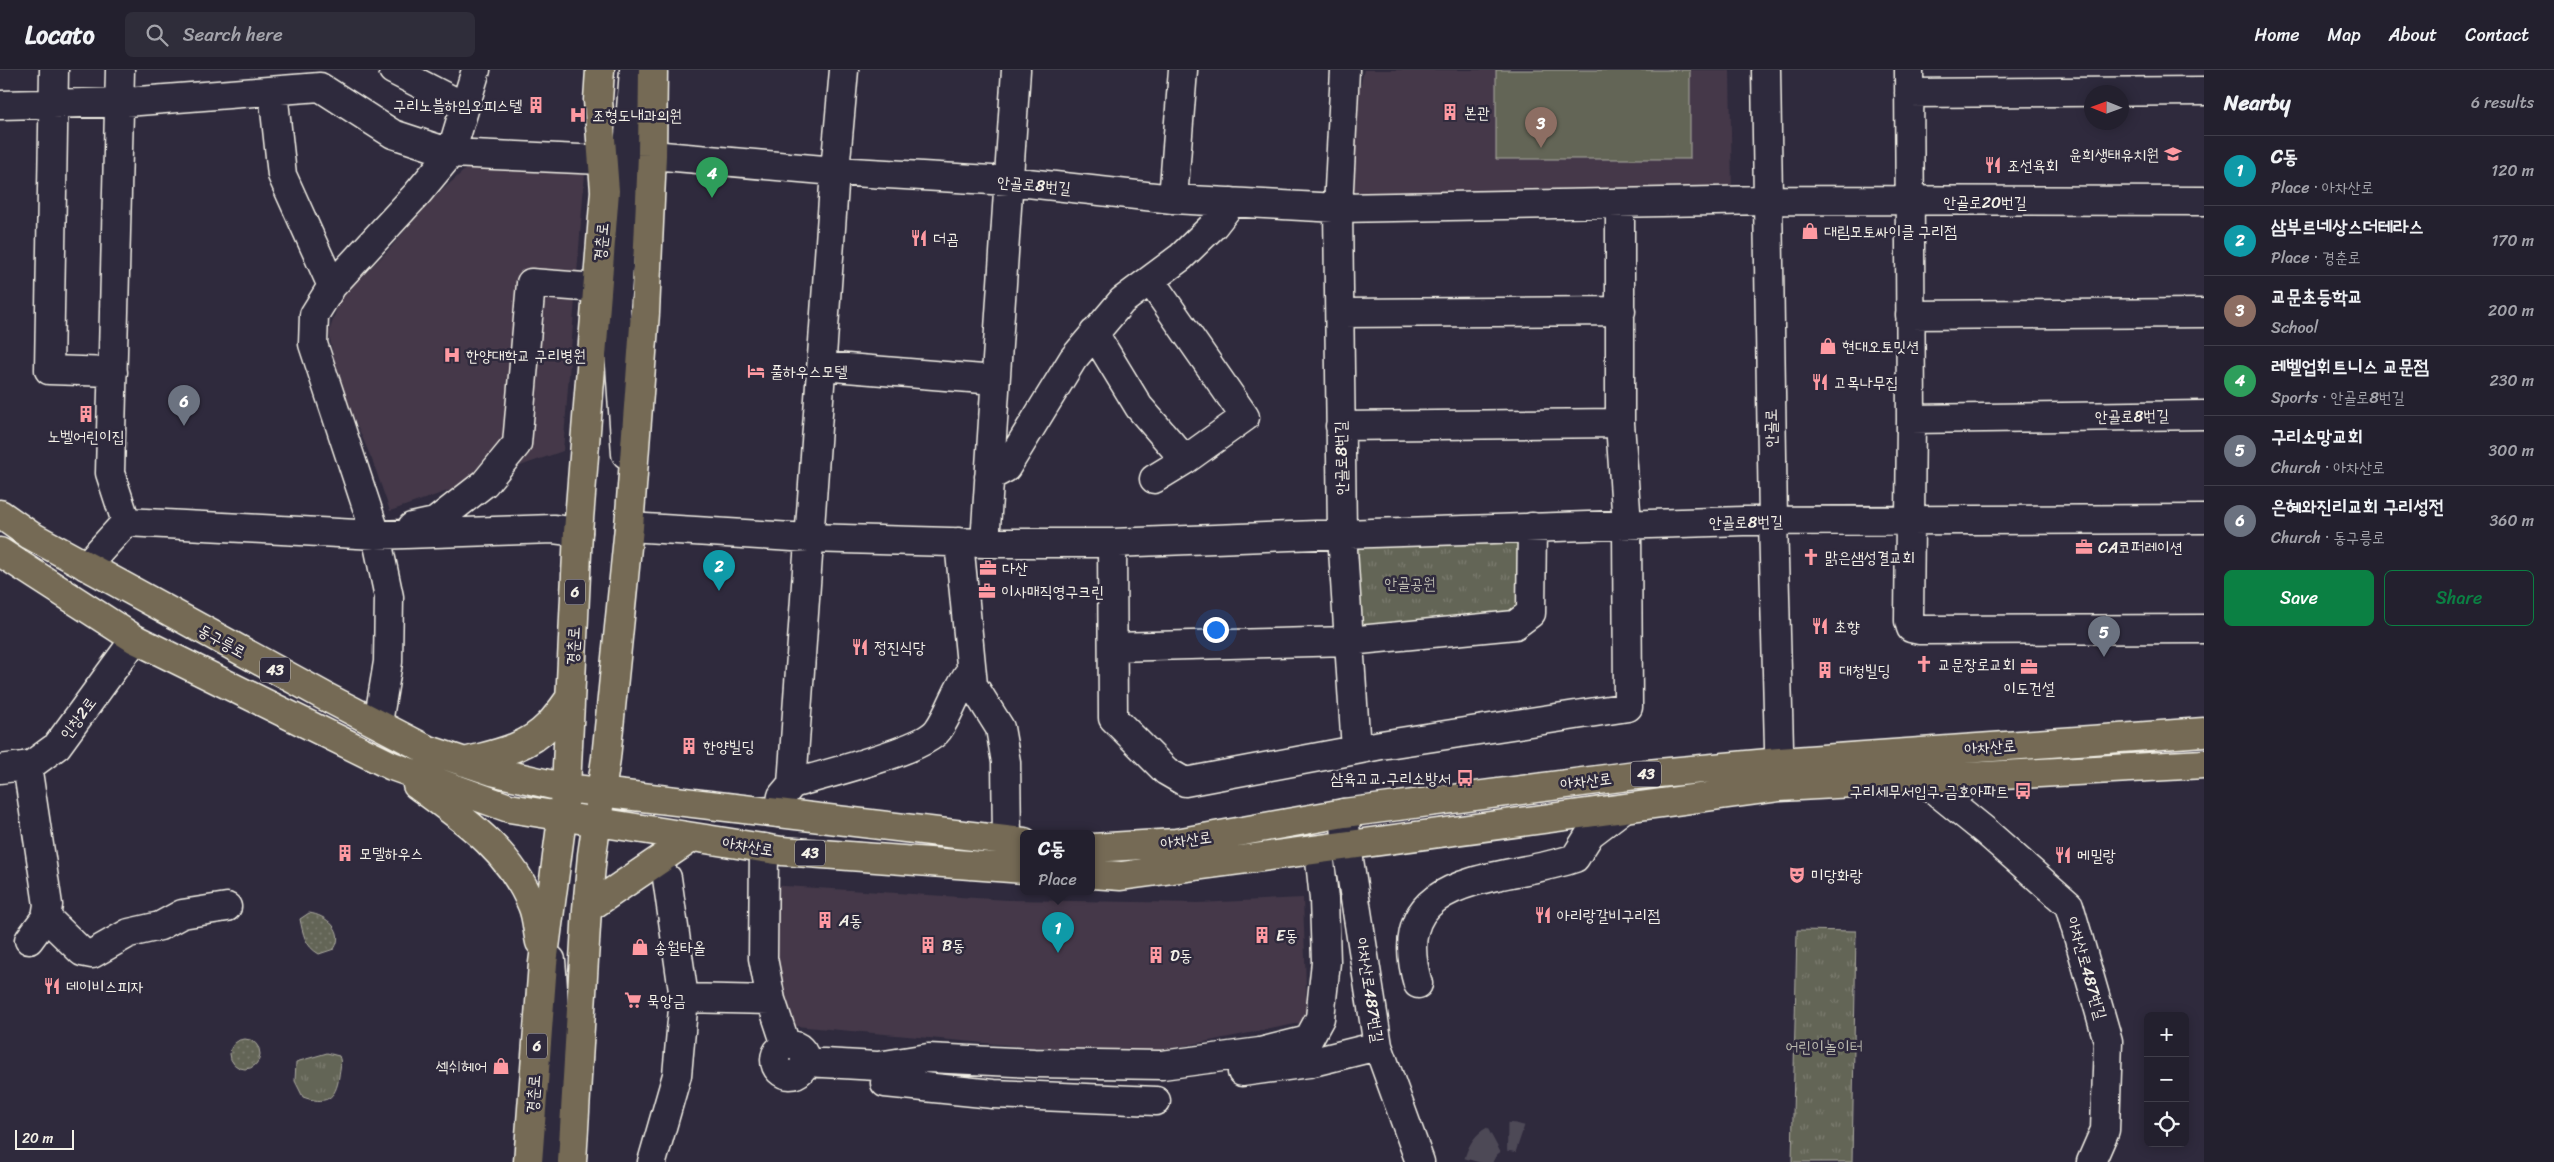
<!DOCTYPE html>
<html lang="en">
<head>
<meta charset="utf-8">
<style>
	:root { --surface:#23202e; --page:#2f2d3a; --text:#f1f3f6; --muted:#a3a3aa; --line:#403e4a; --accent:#0b8043 }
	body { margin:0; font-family:Sriracha,"Poor Story",sans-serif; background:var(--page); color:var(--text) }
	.controls { position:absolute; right:15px; bottom:15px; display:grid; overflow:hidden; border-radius:8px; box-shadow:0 2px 12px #0003 }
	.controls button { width:45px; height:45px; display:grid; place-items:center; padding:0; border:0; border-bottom:1px solid var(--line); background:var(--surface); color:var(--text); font:25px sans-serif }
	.compass { position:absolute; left:2084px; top:15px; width:45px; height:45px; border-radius:50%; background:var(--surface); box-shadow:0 2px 12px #0003; rotate:271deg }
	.scale { position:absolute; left:15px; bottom:12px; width:59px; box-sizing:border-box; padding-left:5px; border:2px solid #f4f1e8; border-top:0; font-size:14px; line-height:18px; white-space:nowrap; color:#f4f1e8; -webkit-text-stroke:4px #2f2a3d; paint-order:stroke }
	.you { position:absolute; left:1215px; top:559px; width:18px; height:18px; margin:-12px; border:4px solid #fff; border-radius:50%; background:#1a73e8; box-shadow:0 0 0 8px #1a73e833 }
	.badge { display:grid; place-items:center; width:32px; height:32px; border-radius:50%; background:var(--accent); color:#fff; font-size:16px; font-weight:700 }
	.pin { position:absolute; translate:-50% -41px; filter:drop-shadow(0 1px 2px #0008) }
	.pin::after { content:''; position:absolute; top:26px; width:18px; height:15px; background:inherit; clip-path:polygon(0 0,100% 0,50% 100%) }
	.popup { position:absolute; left:1020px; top:760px; width:75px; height:65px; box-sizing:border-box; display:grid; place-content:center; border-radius:8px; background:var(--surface); filter:drop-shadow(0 1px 4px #0005); font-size:16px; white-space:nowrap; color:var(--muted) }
	.popup b { font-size:19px; color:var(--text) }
	.popup::after { content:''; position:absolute; left:50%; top:100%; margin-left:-10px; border:10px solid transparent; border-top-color:var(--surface) }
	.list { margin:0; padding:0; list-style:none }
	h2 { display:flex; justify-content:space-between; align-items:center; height:65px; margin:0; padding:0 20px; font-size:21px }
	h2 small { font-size:16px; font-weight:400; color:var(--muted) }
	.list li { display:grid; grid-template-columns:32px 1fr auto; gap:15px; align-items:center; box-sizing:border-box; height:70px; padding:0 20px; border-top:1px solid var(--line) }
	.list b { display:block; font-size:19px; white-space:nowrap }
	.list p { margin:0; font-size:16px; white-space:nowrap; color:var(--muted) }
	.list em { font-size:16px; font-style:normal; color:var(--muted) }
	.actions { display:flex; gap:10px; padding:15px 20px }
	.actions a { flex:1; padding:11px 0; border:1px solid var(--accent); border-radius:8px; text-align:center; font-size:18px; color:var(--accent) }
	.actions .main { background:var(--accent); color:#fff }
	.icon { flex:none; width:28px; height:28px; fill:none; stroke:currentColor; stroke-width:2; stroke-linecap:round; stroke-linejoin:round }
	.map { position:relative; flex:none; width:2204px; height:1092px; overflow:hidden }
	header { display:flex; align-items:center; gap:30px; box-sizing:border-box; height:70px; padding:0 25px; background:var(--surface); border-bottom:1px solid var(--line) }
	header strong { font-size:24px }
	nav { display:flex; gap:28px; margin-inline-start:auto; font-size:18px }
	.search { width:350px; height:45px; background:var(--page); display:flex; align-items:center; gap:12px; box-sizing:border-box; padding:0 18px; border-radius:8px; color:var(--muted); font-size:19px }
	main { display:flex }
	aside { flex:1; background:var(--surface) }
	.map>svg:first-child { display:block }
</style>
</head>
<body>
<header>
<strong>Locato</strong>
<div class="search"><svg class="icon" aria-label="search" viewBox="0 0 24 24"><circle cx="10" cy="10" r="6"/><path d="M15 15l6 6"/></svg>Search here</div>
<nav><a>Home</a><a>Map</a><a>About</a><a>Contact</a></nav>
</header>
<main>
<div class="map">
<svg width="2204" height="1092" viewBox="0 0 2204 1092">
	<defs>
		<pattern id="grass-dots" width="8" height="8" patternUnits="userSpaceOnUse" patternTransform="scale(1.25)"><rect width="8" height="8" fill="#646557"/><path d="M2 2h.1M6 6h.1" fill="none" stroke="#7b7c6f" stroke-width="1.8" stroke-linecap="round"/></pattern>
		<pattern id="park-tufts" width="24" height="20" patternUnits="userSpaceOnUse" patternTransform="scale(1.25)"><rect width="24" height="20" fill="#646557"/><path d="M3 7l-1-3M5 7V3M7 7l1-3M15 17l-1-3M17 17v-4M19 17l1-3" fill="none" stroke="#7b7c6f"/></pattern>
	</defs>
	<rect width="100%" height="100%" fill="#2f2a3d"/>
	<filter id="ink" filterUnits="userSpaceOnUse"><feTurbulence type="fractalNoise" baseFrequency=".02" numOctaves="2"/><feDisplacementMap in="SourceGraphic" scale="10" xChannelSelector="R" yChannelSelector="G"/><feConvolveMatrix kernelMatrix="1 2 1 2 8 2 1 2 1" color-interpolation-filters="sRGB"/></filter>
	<g filter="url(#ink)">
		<path fill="#443949" d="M 1364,0 L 1730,0 L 1732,123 L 1348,122 L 1356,33 Z
			M 469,96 L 585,102 L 563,381 L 390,441 L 373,392 L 336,307 L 329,262 L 341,226 L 387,182 L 427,134 Z
			M 769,815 L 1008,830 L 1198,833 L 1303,828 L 1307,948 L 1300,953 L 1164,980 L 1135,981 L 1029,977 L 784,955 Z"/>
		<path fill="url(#grass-dots)" stroke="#acaba0" d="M 309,843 C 326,845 346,861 334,879 L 319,884 C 305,876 303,864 300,849 Z
			M230 984a15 15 0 1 1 30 0a15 15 0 1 1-30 0Z"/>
		<path fill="url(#park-tufts)" stroke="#acaba0" d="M 1532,457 L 1531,543 L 1349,571 L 1342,464 Z
			M 1797,860 L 1856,861 L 1852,1092 L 1792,1092 Z
			M 327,983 L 339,986 C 342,993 340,998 339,1006 C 336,1030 325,1035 303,1027 L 295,1011 L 296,992 Z"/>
		<path fill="#646557" stroke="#acaba0" d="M 1496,0 L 1690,0 L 1690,89 L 1496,89 Z"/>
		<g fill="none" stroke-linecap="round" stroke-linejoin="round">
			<path stroke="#4d4857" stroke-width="28" stroke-dasharray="28 14" stroke-linecap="butt" d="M 1478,1092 C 1484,1071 1499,1062 1520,1069"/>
			<g stroke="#f4f1e8" stroke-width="31">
				<path id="minor" d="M 54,0 L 49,300 L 113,302
					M 120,0 L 110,403 L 126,452
					M 393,0 L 465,37
					M 1345,0 L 1338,138 L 1767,130 L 2204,131
					M 1766,0 L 1773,451 L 1780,715
					M 1909,0 L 1911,349 L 1909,551 L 1911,558 L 1920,560 L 2204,559
					M 273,21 L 282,105 L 332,216
					M 1909,23 L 2204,21
					M 0,35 L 126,32 L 320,17 L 393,64 L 451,83 L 601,90
					M 652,85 L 835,101 L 1009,111 L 1173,129 L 1338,138 L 1342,464 L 1743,451 L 2204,449
					M 1173,129 L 1183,0
					M 1340,243 L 1621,241
					M 1910,245 L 2204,243
					M 1094,263 L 1139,337 L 1185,390 L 1245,347 L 1150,210
					M 822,296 L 995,310
					M 1911,349 L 2204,345
					M 1340,356 L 1620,353
					M 626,384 L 616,236 L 634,0
					M 989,407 L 1006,398 L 1073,289 L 1122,231 L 1181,187 L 1214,155 L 1232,132
					M 1154,409 L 1185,390
					M 412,457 L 435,452 L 485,413 L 517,374 L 531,213 L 584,217
					M 629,457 L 809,468 L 985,473 L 1112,473
					M 959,472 L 973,615 L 1000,658 L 1006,692 L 1007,770
					M 985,473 L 1016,0
					M 86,496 L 126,452 L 376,465 L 553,459 L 578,462
					M 1113,577 L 1349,571 L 1515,555 L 1531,543 L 1532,457
					M 378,653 L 388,592 L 389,527 L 376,465 L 313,274 L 314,245 L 332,216 L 417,124 L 451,83 L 476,0
					M 1356,680 L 1342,464 L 1112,473 L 1113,648 L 1166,701 L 1185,712 L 1356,680 L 1381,675 L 1628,637 L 1627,455 L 1620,353 L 1620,133
					M 27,695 L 48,835 L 46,847 L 29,870
					M 0,699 L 31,695 L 57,676 L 135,569
					M 1921,709 L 1984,760 L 2069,835 L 2108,971 L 2105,1060 L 2091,1092
					M 792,714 C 821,705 923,681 938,660 C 951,642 956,619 971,600
					M 779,743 L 782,726 L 792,714 L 835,101 L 844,0
					M 1344,743 L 1347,777 L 1378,976 L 1420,1092
					M 46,847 L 82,882 L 92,884 L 129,863 L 160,856 L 182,844 L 227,837
					M 1418,914 C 1384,799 1504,813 1575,788 L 1590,764 L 1623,739
					M 684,928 L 771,930 L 763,888 L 764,778
					M 771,930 L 786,975
					M775 990a15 15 0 1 1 30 0a15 15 0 1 1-30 0Z
					M 806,992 L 895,997
					M 878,996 L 928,988 L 1034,993 L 1162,995 L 1260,982 L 1308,970 L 1320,948 L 1326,892 L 1324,829 L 1319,781
					M 1242,1002 L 1309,993 L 1378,976
					M 885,1013 L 993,1024 L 1156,1031
					M 549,1092 C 554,1024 557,957 551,890
					M 652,1092 L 677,1005 L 684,928 L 667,808"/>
			</g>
			<g stroke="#f4f1e8" stroke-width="31">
				<path id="major" d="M 0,444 L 30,465 L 326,627 L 426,679 L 492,701 L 566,718 L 1024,772
					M 0,482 L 135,569 L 392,696 L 509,738 L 782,781 L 1024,799
					M 465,692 C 494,684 526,679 548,656 C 556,648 563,638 570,628
					M 417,715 C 462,748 510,780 532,835 C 537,846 537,860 540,872
					M 1092,778 L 1176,773 L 1344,743 L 1636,705 L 1780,692 L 2204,662
					M 1092,804 L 1121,806 L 1780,717 L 2204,694
					M 587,839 L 693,767
					M 528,1092 L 543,893 L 566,718 L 578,462 L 605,121 L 598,30 L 600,0
					M 572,1092 L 587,839 L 592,785 L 606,688 L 629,457 L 645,243 L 652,85 L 653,0"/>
			</g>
			<use href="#minor" stroke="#2f2a3d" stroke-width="28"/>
			<use href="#major" stroke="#746b55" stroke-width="28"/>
		</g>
	</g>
	<defs>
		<g id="building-bare" transform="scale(1.35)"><path d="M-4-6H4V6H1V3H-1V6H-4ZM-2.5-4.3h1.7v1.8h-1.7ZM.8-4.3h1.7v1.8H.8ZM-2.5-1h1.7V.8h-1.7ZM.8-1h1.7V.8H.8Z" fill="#ff9aa2" stroke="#2f2a3d" stroke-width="2.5" paint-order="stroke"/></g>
		<g id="hospital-bare" transform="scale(1.35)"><path d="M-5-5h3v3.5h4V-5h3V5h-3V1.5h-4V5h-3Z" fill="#ff9aa2" stroke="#2f2a3d" stroke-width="2.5" paint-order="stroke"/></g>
		<g id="school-bare" transform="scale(1.35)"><path d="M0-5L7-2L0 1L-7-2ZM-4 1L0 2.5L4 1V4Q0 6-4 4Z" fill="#ff9aa2" stroke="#2f2a3d" stroke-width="2.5" paint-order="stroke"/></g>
		<g id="restaurant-bare" transform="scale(1.35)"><path d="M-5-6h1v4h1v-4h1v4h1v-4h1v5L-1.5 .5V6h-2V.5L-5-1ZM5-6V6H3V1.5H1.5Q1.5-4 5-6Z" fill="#ff9aa2" stroke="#2f2a3d" stroke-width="2.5" paint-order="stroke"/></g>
		<g id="shop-bare" transform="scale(1.35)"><path d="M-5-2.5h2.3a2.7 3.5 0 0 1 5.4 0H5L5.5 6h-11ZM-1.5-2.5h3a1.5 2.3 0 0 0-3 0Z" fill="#ff9aa2" stroke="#2f2a3d" stroke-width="2.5" paint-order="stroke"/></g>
		<g id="hotel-bare" transform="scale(1.35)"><path d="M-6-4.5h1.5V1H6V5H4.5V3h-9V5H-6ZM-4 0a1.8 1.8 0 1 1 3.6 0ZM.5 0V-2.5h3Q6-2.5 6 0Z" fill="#ff9aa2" stroke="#2f2a3d" stroke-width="2.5" paint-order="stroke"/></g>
		<g id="office-bare" transform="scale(1.35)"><path d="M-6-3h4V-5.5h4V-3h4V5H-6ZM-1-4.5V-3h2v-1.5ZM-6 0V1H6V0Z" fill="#ff9aa2" stroke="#2f2a3d" stroke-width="2.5" paint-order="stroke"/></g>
		<g id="church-bare" transform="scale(1.35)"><path d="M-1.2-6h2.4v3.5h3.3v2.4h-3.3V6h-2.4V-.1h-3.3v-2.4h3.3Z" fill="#ff9aa2" stroke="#2f2a3d" stroke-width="2.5" paint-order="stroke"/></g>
		<g id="bus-bare" transform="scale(1.35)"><path d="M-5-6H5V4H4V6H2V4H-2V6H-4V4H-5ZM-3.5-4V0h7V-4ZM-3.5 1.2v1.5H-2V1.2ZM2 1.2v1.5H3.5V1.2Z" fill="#ff9aa2" stroke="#2f2a3d" stroke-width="2.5" paint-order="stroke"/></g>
		<g id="theatre-bare" transform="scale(1.35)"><path d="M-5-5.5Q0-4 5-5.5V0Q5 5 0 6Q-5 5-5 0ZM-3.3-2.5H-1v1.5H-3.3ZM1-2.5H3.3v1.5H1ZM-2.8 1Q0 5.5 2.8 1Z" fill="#ff9aa2" stroke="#2f2a3d" stroke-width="2.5" paint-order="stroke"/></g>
		<g id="supermarket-bare" transform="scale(1.35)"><path d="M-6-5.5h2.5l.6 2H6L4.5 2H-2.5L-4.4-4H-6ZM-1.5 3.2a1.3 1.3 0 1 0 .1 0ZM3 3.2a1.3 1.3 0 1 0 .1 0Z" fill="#ff9aa2" stroke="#2f2a3d" stroke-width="2.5" paint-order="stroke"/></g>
	</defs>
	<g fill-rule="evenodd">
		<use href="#building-bare" x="536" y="35"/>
		<use href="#building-bare" x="1450" y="42"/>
		<use href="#hospital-bare" x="578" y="45"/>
		<use href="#school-bare" x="2173" y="84"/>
		<use href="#restaurant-bare" x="1993" y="95"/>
		<use href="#shop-bare" x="1810" y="161"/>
		<use href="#restaurant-bare" x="919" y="168"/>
		<use href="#shop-bare" x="1828" y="276"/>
		<use href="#hospital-bare" x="452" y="285"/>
		<use href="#hotel-bare" x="756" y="301"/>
		<use href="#restaurant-bare" x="1820" y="312"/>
		<use href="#building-bare" x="86" y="344"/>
		<use href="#office-bare" x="2084" y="477"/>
		<use href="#church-bare" x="1811" y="487"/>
		<use href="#office-bare" x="988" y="498"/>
		<use href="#office-bare" x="987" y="521"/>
		<use href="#restaurant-bare" x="1820" y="556"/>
		<use href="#restaurant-bare" x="860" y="577"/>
		<use href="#church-bare" x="1924" y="594"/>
		<use href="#office-bare" x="2029" y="597"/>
		<use href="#building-bare" x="1825" y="600"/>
		<use href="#building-bare" x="689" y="676"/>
		<use href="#bus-bare" x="1465" y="708"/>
		<use href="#bus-bare" x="2023" y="721"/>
		<use href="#building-bare" x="345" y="783"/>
		<use href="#restaurant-bare" x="2063" y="785"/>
		<use href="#theatre-bare" x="1797" y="805"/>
		<use href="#restaurant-bare" x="1543" y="845"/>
		<use href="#building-bare" x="825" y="850"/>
		<use href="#building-bare" x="1262" y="865"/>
		<use href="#building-bare" x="928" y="875"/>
		<use href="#shop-bare" x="640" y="877"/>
		<use href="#building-bare" x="1156" y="885"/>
		<use href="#restaurant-bare" x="52" y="916"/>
		<use href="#supermarket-bare" x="633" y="930"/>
		<use href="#shop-bare" x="501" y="996"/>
	</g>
	<g text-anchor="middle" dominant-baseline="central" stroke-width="5" stroke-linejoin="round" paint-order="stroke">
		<g fill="#2f2a3d" stroke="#b9b5b5" stroke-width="1">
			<rect x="565" y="509.5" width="20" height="25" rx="4"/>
			<rect x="260" y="587.5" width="30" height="25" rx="4"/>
			<rect x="1631" y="691.5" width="30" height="25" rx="4"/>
			<rect x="795" y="770.5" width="30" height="25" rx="4"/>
			<rect x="527" y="963.5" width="20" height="25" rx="4"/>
		</g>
		<g font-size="15" font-weight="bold" fill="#f4f1e8">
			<text x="575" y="522">6</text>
			<text x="275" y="600">43</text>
			<text x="1646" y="704">43</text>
			<text x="810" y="783">43</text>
			<text x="537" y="976">6</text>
		</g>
		<g font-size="16" fill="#f4f1e8" stroke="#2f2a3d" text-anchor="start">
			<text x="522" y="35" text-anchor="end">구리노블하임오피스텔</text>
			<text x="1464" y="42">본관</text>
			<text x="592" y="45">조형도내과의원</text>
			<text x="2159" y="84" text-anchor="end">윤희생태유치원</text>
			<text x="2007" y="95">조선육회</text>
			<text x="1824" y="161">대림모토싸이클 구리점</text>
			<text x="933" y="168">더곰</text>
			<text x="1842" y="276">현대오토밋션</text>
			<text x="466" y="285">한양대학교 구리병원</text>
			<text x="770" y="301">풀하우스모텔</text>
			<text x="1834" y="312">고목나무집</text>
			<text x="86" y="366" text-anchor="middle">노벨어린이집</text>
			<text x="2098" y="477">CA코퍼레이션</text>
			<text x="1825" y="487">맑은샘성결교회</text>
			<text x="1002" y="498">다산</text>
			<text x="1001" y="521">이사매직영구크린</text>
			<text x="1834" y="556">초향</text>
			<text x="874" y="577">정진식당</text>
			<text x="1938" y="594">교문장로교회</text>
			<text x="1839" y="600">대청빌딩</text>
			<text x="2029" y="618" text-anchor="middle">이도건설</text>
			<text x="703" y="676">한양빌딩</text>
			<text x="1451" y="708" text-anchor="end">삼육고교.구리소방서</text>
			<text x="2009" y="721" text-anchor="end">구리세무서입구.금호아파트</text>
			<text x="359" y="783">모델하우스</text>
			<text x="2077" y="785">메밀랑</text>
			<text x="1811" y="805">미당화랑</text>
			<text x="1557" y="845">아리랑갈비구리점</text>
			<text x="839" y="850">A동</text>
			<text x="1276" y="865">E동</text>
			<text x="942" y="875">B동</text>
			<text x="654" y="877">송월타올</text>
			<text x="1170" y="885">D동</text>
			<text x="66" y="916">데이비스피자</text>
			<text x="647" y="930">묵앙금</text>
			<text x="487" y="996" text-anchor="end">섹쉬헤어</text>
		</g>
		<g font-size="16" fill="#f4f1e8" stroke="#2f2a3d">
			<text transform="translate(1034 115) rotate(5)">안골로8번길</text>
			<text x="1985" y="132">안골로20번길</text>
			<text transform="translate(601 172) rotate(-85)">경춘로</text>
			<text transform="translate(2132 346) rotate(-1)">안골로8번길</text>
			<text transform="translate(1771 358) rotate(-91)">안골로</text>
			<text transform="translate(1341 388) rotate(-91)">안골로8번길</text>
			<text transform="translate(1746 452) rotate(-1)">안골로8번길</text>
			<text transform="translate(222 571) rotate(29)">동구릉로</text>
			<text transform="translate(573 576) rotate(-87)">경춘로</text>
			<text transform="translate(78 648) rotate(-53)">인창2로</text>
			<text transform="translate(1990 677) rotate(-4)">아차산로</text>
			<text transform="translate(1586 711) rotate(-7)">아차산로</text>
			<text transform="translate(1186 770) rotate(-8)">아차산로</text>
			<text transform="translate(748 776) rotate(9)">아차산로</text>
			<text transform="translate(2087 898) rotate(74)">아차산로487번길</text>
			<text transform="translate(1370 920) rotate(81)">아차산로487번길</text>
			<text transform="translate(533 1024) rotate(-86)">경춘로</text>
		</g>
		<g font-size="16" fill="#bab9ae" stroke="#2f2a3d">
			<text x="1410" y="513">안골공원</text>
			<text x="1824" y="976">어린이놀이터</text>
		</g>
	</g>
</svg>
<div class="controls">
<button>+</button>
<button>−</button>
<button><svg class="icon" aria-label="locate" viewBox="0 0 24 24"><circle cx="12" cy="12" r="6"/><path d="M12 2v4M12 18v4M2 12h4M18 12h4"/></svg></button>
</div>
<svg class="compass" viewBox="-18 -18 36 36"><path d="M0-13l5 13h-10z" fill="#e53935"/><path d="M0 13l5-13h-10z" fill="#a3a3aa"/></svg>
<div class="scale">20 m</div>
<div class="you"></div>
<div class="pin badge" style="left:1058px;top:883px;background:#0f9aa8">1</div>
<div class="popup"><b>C동</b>Place</div>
<div class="pin badge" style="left:719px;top:521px;background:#0f9aa8">2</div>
<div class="pin badge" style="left:1541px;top:78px;background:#8d6e63">3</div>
<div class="pin badge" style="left:712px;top:128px;background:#2e9e5b">4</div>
<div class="pin badge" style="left:2104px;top:587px;background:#6b7280">5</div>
<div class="pin badge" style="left:184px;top:356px;background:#6b7280">6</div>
</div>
<aside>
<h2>Nearby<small>6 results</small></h2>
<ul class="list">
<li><span class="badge" style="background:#0f9aa8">1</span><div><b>C동</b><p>Place · 아차산로</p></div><em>120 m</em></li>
<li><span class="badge" style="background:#0f9aa8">2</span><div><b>삼부르네상스더테라스</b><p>Place · 경춘로</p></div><em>170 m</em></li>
<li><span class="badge" style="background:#8d6e63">3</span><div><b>교문초등학교</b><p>School</p></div><em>200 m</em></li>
<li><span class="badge" style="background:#2e9e5b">4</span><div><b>레벨업휘트니스 교문점</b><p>Sports · 안골로8번길</p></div><em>230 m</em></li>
<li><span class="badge" style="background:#6b7280">5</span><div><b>구리소망교회</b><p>Church · 아차산로</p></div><em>300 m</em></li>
<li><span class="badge" style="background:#6b7280">6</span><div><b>은혜와진리교회 구리성전</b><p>Church · 동구릉로</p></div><em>360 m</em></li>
</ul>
<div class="actions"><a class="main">Save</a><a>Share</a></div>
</aside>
</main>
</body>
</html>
